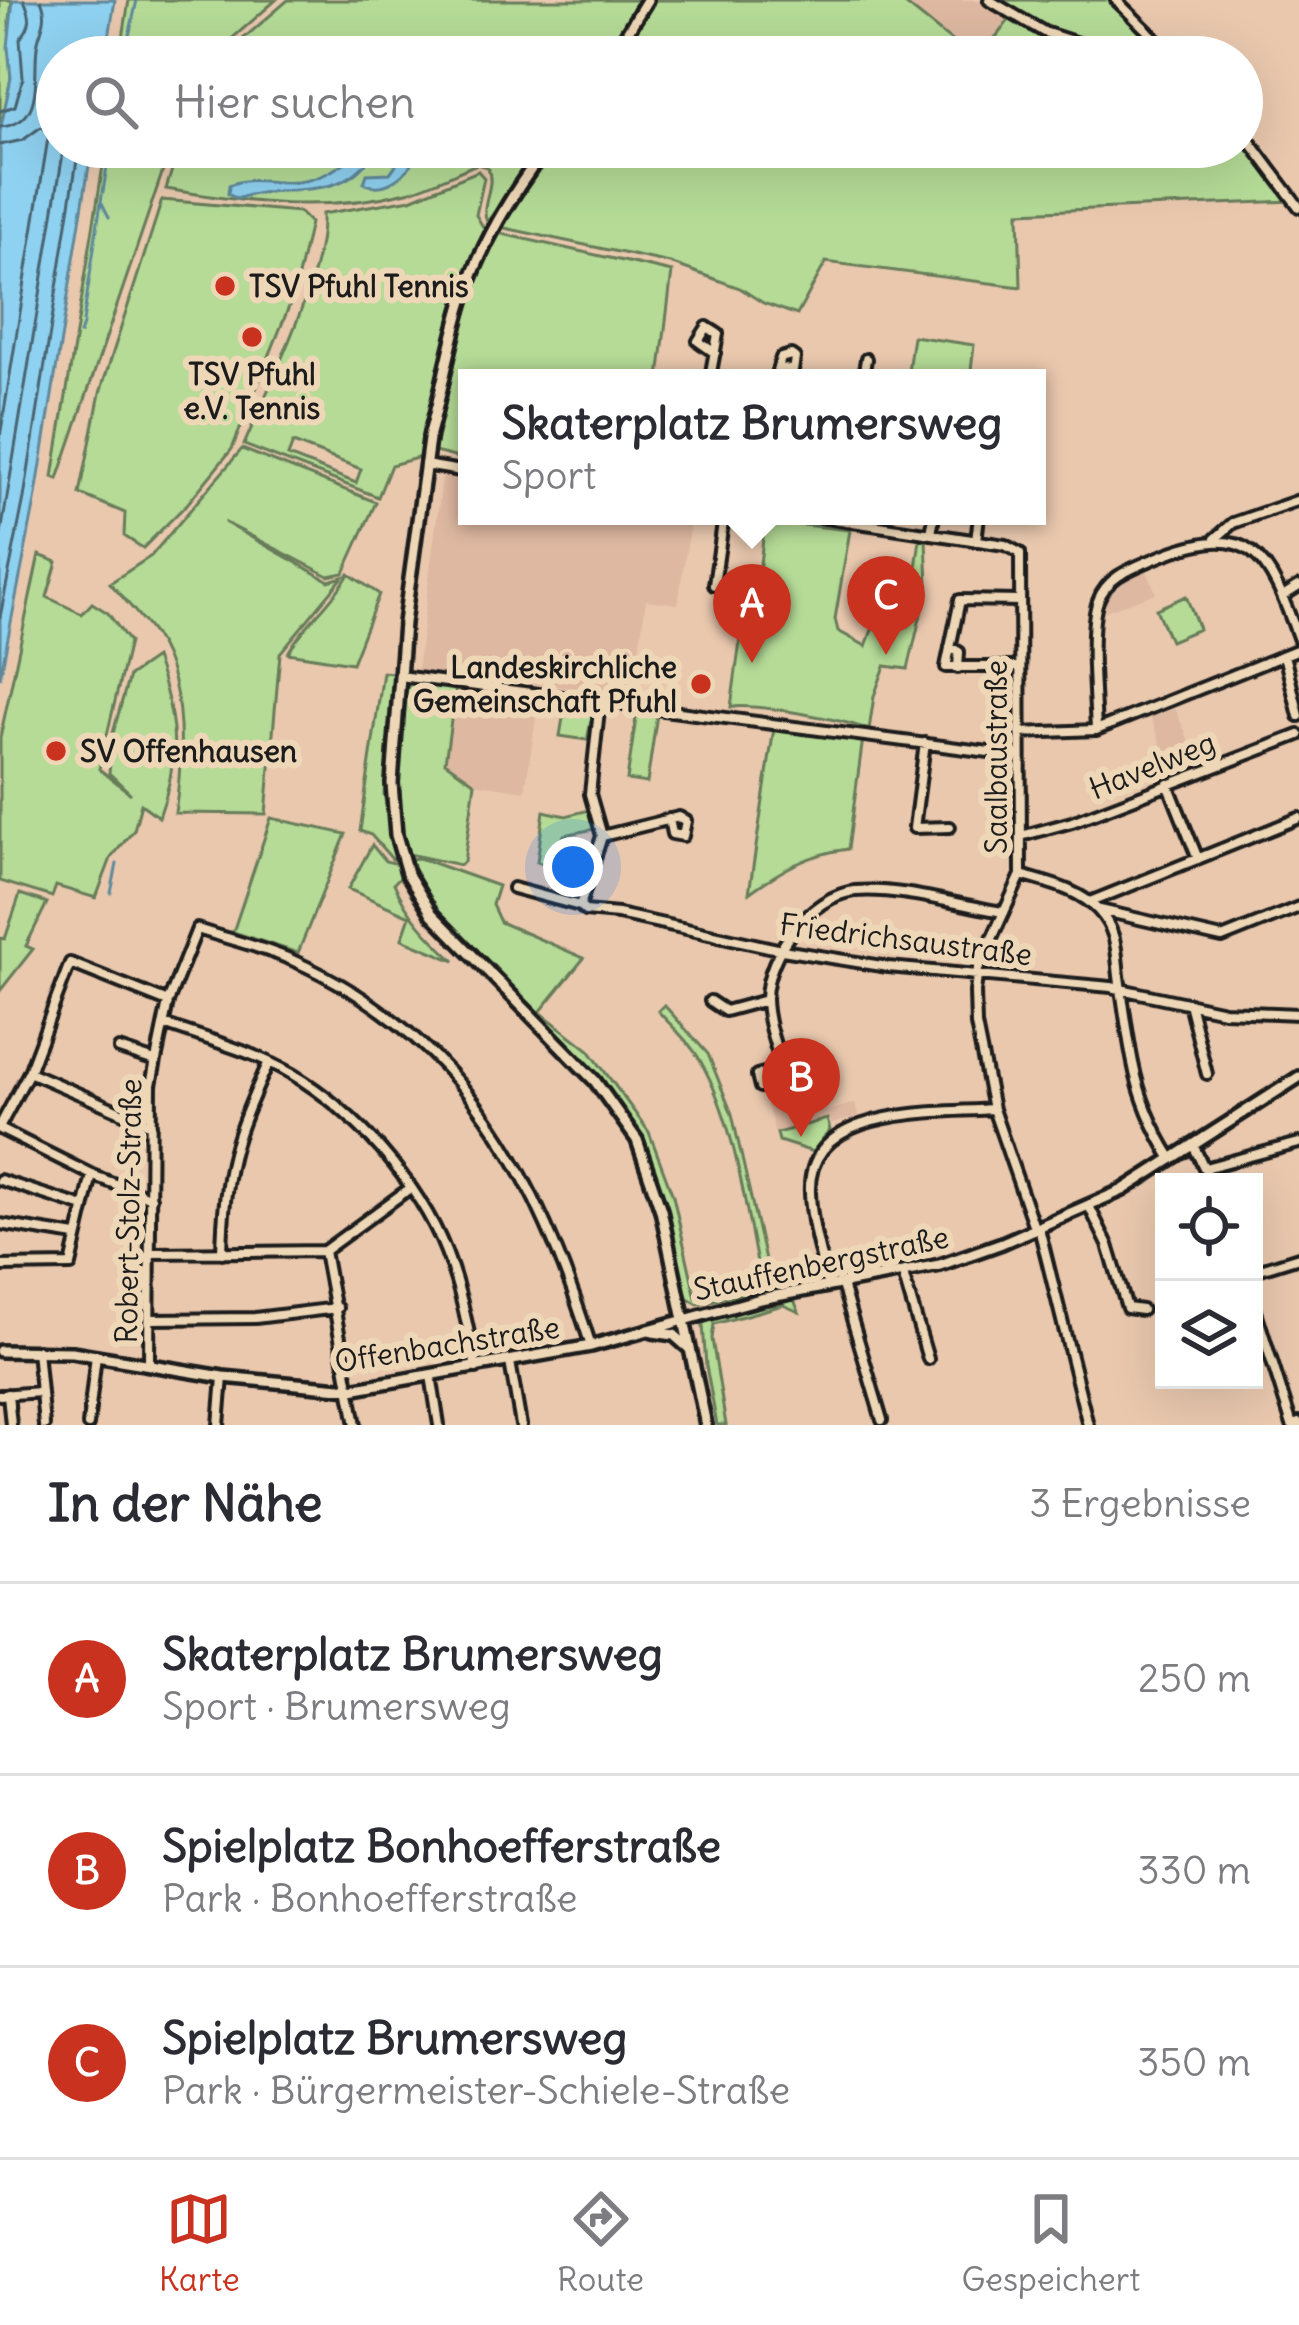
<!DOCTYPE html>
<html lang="de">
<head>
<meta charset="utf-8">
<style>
	:root { --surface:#fff; --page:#f7f7f7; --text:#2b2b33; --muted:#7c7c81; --line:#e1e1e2; --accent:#c8321e }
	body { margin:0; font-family:Delius,sans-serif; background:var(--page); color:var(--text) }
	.controls { position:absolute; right:36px; bottom:36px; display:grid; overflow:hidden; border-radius:0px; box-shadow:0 12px 48px #0002 }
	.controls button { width:108px; height:108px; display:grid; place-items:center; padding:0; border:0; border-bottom:3px solid var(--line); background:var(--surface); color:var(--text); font:60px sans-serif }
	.you { position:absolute; left:573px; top:867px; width:42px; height:42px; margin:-30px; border:9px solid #fff; border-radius:50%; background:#1a73e8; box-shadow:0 0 0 18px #1a73e833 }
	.badge { display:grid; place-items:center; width:78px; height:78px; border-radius:50%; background:var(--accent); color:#fff; font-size:39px; font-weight:700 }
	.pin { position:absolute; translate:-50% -99px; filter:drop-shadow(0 3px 6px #0008) }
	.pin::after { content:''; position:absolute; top:63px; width:42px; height:36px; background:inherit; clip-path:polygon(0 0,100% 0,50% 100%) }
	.popup { position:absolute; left:458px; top:369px; width:588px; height:156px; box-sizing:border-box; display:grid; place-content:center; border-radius:0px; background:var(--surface); filter:drop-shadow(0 3px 9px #0005); font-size:39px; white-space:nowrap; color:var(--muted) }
	.popup b { font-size:45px; color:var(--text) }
	.popup::after { content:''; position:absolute; left:50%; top:100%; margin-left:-24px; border:24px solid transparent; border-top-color:var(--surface) }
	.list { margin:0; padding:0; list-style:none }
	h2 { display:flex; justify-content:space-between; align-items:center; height:156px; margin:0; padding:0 48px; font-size:51px }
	h2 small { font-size:39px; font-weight:400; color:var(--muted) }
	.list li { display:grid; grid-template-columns:78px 1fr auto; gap:36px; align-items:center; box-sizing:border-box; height:192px; padding:0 48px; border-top:3px solid var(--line) }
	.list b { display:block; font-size:45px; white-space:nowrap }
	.list p { margin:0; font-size:39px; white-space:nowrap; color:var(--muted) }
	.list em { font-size:39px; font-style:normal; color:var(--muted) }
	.icon { flex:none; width:66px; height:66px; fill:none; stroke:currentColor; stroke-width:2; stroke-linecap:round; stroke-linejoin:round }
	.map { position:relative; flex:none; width:1299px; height:1425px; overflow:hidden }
	.search { position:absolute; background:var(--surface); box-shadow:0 12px 48px #0002; left:36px; right:36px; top:36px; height:132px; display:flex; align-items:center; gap:30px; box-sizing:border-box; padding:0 42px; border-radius:66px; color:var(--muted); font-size:45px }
	.sheet { height:732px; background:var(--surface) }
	nav { display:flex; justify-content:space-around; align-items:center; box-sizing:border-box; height:168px; border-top:3px solid var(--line); background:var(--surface); font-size:33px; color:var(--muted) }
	nav a { display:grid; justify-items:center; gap:6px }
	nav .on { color:var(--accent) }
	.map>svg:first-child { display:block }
</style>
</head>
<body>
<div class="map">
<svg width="1299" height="1425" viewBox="0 0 1299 1425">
	<rect width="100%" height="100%" fill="#e9c8ae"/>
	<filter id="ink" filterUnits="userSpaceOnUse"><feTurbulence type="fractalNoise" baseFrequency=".00833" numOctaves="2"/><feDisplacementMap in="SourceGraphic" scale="24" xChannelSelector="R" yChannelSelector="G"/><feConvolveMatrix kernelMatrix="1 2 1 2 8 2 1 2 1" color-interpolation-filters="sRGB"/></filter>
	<g filter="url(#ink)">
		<path fill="#deb8a1" d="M 900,0 L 981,0 L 1009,20 L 993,41 L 954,43 Z
			M 443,471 L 467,475 L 467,516 L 691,516 L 678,604 L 646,600 L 632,697 L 470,674 L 417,671 Z
			M 1146,569 L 1156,593 L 1105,611 L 1107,593 L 1117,581 Z
			M 456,686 L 539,697 L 525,791 L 475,783 L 445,762 Z
			M 1175,709 L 1190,743 L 1165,754 L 1150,717 Z
			M 818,1079 L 827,1111 L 855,1103 L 858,1117 L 832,1124 L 829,1118 L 775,1133 L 765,1097 L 782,1092 L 781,1088 Z"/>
		<path fill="#b5db97" stroke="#687c5a" stroke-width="3" fill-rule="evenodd" d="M 0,0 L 12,0 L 10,20 L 13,13 L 19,13 L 18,26 L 9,22 L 11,78 L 0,132 Z
			M 129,0 L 276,0 L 211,57 L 120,57 Z
			M 288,0 L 642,0 L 605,57 L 222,57 Z
			M 653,0 L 900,0 L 954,43 L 993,41 L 1009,20 L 1034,33 L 1109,57 L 618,57 Z
			M 996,0 L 1111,0 L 1151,39 L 1143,57 L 1133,57 L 1051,30 Z
			M 1242,136 L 1292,201 L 1019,212 L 1021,287 L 826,262 L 797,315 L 763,303 L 740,288 L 670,263 L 500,227 L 553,147 L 1242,147 Z
			M 106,147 L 171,147 L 58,479 L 53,477 Z
			M 179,147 L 542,147 L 487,222 C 479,203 497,186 487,167 L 477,164 C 454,173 430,186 407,192 C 324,213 247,203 166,189 Z
			M 478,171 L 484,178 L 476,215 L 486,232 L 460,298 L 421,457 L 391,465 L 378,497 L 244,445 C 269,385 325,276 322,214 L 411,199 ZM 293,443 L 361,469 L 356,483 L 288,456 Z
			M 162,200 L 299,212 L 310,223 L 294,294 L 232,449 L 188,503 L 143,548 L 124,536 L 125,513 L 80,494 L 100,393 Z
			M 498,233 L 672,272 L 659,378 L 467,378 L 467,460 L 434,452 L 469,301 Z
			M 913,336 L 974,345 L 970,378 L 907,378 Z
			M 242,449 L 376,502 L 344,573 L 329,576 L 224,522 L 329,581 L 343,577 L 280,653 L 266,814 L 175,813 C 183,758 187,684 154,635 C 141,617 125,600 110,583 L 151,556 Z
			M 765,521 L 850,530 L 835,619 L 838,631 L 866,646 L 875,622 L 908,626 L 920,539 L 926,540 L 928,584 L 908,669 L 885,666 L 874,696 L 869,730 C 842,719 759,704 731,707 L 747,590 L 757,590 Z
			M 39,555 L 57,562 L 47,597 L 82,614 L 92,603 L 108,613 L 129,642 L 99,769 L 131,794 L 109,773 L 113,733 L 129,676 L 155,658 C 177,718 181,757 159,817 L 141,804 L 134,830 L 111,858 L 96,898 L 56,886 L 52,897 L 0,881 L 0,738 Z
			M 349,574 L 379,594 L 352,663 L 288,653 C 303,625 331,605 349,574 Z
			M 1186,596 L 1199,629 L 1170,641 L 1156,609 Z
			M 383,672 L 392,673 L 394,681 L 384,794 L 397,858 L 392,859 L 371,835 L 360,831 Z
			M 411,683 L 456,686 L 445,762 L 475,783 L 464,862 L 460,865 L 404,853 L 396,781 L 403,692 Z
			M 566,700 L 594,707 L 587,740 L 560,736 Z
			M 637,711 L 657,714 L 647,783 L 627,780 Z
			M 774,728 L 863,738 L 848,849 C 808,854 781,870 749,893 Z
			M 589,810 L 594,829 L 564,835 L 556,867 L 537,862 L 544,811 L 566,816 Z
			M 271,818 L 346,834 L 298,953 L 233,932 Z
			M 372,845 L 385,861 L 399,864 L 403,874 L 394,883 C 407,915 430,938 455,961 L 402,939 L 410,916 L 348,889 Z
			M 419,858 L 498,886 L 492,905 L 500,922 L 584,958 L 540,1012 L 589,1050 L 649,1132 L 673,1196 L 696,1298 L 761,1282 C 745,1210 737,1127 701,1062 C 691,1043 672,1027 658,1011 L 664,1005 L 708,1054 L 732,1114 L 771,1287 L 698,1304 L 686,1297 C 671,1234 661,1167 625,1112 C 566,1025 448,954 409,859 Z
			M 20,894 L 47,903 L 26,946 L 33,949 L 0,991 L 0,938 L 5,939 Z
			M 827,1119 L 830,1130 L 813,1152 L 779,1141 L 777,1133 Z
			M 794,1300 L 799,1312 L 783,1305 L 714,1324 L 712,1339 L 726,1425 L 717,1425 L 706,1366 L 703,1325 L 706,1319 Z"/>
		<path fill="#8fd1f0" stroke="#61899b" stroke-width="3" d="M 13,0 L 115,0 L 106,57 L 57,57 L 57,147 L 92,147 L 35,501 L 0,678 L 0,132 L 11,78 L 8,47 Z
			M 376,147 L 407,147 L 413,161 C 404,178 382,193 364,183 L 367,174 L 390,173 L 398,162 L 390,156 L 379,161 L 368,160 C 337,203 279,182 237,199 L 228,194 L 229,185 C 252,175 274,185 297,182 C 335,178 344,156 376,147 Z"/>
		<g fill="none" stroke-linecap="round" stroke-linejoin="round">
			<path stroke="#4a6471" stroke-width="3" d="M 0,111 L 15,106 L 23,78 L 20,39 C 32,25 32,17 24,0
				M 0,127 C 45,124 33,78 37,47 C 39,29 50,21 41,0
				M 0,145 L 23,140 L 41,127 L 49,132 L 0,437
				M 0,540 L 64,147
				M 0,617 L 24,498 L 79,147"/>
			<path stroke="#61899b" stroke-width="3" d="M 126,50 L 137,0
				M 125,57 L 126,53
				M 411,154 L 427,147
				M 103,192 L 110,147
				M 102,203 L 109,217
				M 83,322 L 102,195
				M 80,334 L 83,325
				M 111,893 L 117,864"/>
			<g stroke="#1c1c1c" stroke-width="16">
				<path id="minor" d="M 989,0 L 1044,32 L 1121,57
					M 1116,0 L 1168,51 L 1166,57
					M 1242,131 L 1299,207
					M 710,378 L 718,334 L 707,327 L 698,341 L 715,353
					M 775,378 L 781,358 L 791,355 L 795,358 L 793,371 L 780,368
					M 863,378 L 866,359
					M 425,465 L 467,472
					M 813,516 L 1005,545 L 1020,553 L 1021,875 L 978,969 L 975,992 L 976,1025 L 993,1109 L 1035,1230
					M 931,534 L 934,516
					M 1215,539 L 1233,523 L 1299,500
					M 976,541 L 979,516
					M 714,585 L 724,516
					M 1283,596 L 1299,586
					M 1020,601 L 960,600 L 946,667 L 1020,667
					M 950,647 L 959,652 L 958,668
					M 1284,655 L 1299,716
					M 400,676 L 1020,756
					M 1096,730 C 1095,700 1088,627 1098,601 C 1107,576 1133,568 1156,558 C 1252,518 1268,555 1299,640
					M 1020,733 L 1096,730 L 1299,649
					M 925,743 L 914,828 L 950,827
					M 1168,784 L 1198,859
					M 602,836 L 679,817 L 686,821 L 683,836 L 672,834 L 669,819
					M 1021,836 L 1072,822 L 1299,735
					M 1021,875 C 1047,883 1079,889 1098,910 C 1121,935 1115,959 1121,989 C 1125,1014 1128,1039 1133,1063 C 1140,1099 1153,1129 1172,1159
					M 513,888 L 580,906 L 585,911 L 618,914 L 782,950 L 888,967 L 1111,987 L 1224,1011 L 1299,1014
					M 1090,902 L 1299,818
					M 580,906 L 602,836 L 590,794 L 600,701
					M 1100,910 L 1222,938 L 1299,907
					M 710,1001 L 725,1011 L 766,1000
					M 1189,1003 L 1207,1074
					M 164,1024 C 206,1039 253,1051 292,1074 C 356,1112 419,1183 446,1252 C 461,1290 468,1328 476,1368
					M 119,1049 L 155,1061
					M 783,1068 L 757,1075 L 760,1087 L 786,1080 C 779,1055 766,1024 766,998 C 767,954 810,896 855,891 C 899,887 958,905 1003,912
					M 29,1072 L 151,1125
					M 0,1126 L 29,1072 L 70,963 L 168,1002
					M 0,1129 L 92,1175 L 151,1198
					M 1193,1145 L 1211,1182
					M 1205,1168 L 1299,1143
					M 0,1180 L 84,1207
					M 1090,1208 L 1108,1245 L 1127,1308 L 1142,1310
					M 0,1224 L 76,1236
					M 1039,1228 L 1088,1425
					M 324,1251 L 356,1425
					M 152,1253 L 324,1251 L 410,1188
					M 222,1253 C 224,1169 233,1138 269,1062
					M 0,1266 L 71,1265 L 92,1175
					M 1254,1271 L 1299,1257
					M 903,1274 L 928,1359
					M 842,1285 L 882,1420
					M 828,1286 C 821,1256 811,1224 810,1193 C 806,1105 933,1114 993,1109
					M 1254,1305 L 1292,1425
					M 151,1319 L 255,1318 L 337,1308
					M 37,1350 L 44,1425
					M 149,1362 L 151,1085 L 168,1002 L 197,929 C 228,939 262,947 292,960 C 465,1036 537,1176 591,1346
					M 510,1362 L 521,1425
					M 431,1375 L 439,1425
					M 8,1394 L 11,1425
					M 0,1395 L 40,1392
					M 88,1425 L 96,1355
					M 219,1425 L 223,1377"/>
			</g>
			<g stroke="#1c1c1c" stroke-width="18">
				<path id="tertiary" d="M 612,57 L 647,0
					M 430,432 L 404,623 L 392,783 L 396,835 L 407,873 L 432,914 L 595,1081 L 637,1140 L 661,1210 L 706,1425
					M 429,437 C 442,392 449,346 463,301 C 481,244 511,195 547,147
					M 653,1332 L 674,1335 L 690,1349
					M 0,1351 L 72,1352 L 223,1377 L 351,1389 L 591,1346 L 760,1299 L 940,1265 L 1002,1243 L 1123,1190 L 1299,1077"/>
			</g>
			<g stroke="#1c1c1c" stroke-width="20">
				<path id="secondary" d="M 1296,1425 L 1299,1424"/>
			</g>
			<use href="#minor" stroke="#eed7b7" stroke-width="8"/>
			<use href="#tertiary" stroke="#eed7b7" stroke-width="9"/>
			<use href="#secondary" stroke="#eed7b7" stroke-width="10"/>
		</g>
	</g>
	<g fill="#c8321e" stroke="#eed7b7" stroke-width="4.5">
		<circle cx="225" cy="286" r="12"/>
		<circle cx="252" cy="337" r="12"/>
		<circle cx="701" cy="684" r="12"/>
		<circle cx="56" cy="751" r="12"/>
	</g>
	<g text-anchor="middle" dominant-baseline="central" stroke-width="12" stroke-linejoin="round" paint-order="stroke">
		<g font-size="30" font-weight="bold" fill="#1c1c1c" stroke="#eed7b7" text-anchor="start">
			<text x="249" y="286">TSV Pfuhl Tennis</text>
			<text x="252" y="374" text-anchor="middle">TSV Pfuhl<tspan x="252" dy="34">e.V. Tennis</tspan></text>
			<text x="677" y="667" text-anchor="end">Landeskirchliche<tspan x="677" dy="34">Gemeinschaft Pfuhl</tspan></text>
			<text x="80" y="751">SV Offenhausen</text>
		</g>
		<g font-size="30" fill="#1c1c1c" stroke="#eed7b7">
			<text transform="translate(996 757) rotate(-90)">Saalbaustraße</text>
			<text transform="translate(1152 765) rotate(-22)">Havelweg</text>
			<text transform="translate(906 939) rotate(7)">Friedrichsaustraße</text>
			<text transform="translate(128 1211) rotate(-89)">Robert-Stolz-Straße</text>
			<text transform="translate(821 1263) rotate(-12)">Stauffenbergstraße</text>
			<text transform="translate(447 1344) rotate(-9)">Offenbachstraße</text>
		</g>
	</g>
</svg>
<div class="controls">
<button><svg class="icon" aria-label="locate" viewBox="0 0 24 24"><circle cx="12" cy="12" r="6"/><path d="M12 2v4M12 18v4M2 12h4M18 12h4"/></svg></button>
<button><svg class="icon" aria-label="layers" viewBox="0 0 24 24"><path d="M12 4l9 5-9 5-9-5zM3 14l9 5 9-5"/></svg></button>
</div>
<div class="you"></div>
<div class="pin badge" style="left:752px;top:663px">A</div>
<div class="popup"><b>Skaterplatz Brumersweg</b>Sport</div>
<div class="pin badge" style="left:801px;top:1137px">B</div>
<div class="pin badge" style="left:886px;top:655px">C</div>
<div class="search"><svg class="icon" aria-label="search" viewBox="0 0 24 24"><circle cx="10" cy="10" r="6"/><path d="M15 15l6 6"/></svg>Hier suchen</div>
</div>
<section class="sheet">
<h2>In der Nähe<small>3 Ergebnisse</small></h2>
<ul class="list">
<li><span class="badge">A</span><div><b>Skaterplatz Brumersweg</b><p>Sport · Brumersweg</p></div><em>250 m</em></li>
<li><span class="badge">B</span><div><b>Spielplatz Bonhoefferstraße</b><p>Park · Bonhoefferstraße</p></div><em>330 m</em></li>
<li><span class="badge">C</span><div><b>Spielplatz Brumersweg</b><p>Park · Bürgermeister-Schiele-Straße</p></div><em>350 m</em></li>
</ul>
</section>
<nav>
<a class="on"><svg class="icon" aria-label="map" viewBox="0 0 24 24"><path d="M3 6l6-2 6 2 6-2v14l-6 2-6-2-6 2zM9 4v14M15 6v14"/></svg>Karte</a>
<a><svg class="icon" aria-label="directions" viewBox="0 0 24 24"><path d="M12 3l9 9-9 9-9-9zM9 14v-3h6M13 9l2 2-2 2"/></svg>Route</a>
<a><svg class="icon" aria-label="saved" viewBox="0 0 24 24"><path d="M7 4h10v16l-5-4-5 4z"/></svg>Gespeichert</a>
</nav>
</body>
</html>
